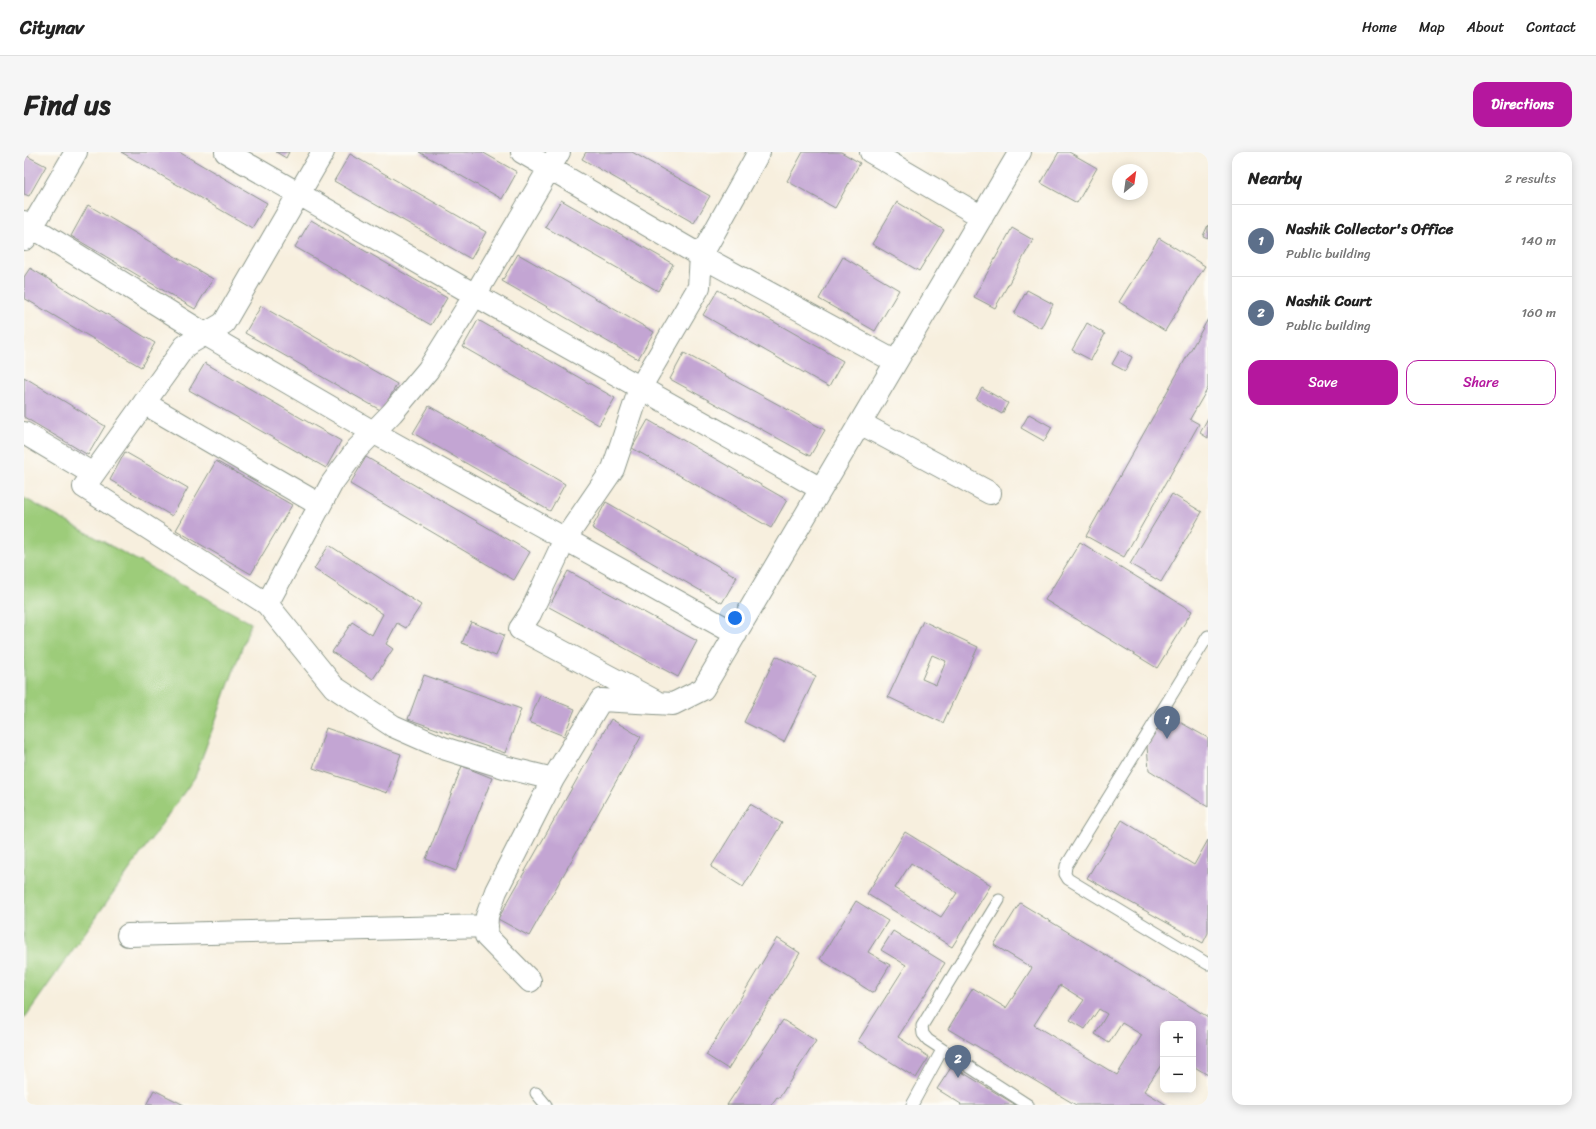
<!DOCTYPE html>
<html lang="en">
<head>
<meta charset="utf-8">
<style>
	:root { --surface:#fff; --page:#f6f6f6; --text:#222; --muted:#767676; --line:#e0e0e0; --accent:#b5179e }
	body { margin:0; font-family:Sriracha,sans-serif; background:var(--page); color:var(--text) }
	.controls { position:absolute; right:12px; bottom:12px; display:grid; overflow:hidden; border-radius:8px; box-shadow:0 2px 10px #0003 }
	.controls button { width:36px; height:36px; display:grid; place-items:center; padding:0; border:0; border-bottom:1px solid var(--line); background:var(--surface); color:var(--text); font:20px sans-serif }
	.compass { position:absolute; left:1088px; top:12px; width:36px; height:36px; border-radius:50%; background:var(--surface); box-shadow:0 2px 10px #0003; rotate:29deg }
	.you { position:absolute; left:711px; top:466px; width:14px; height:14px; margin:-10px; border:3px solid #fff; border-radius:50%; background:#1a73e8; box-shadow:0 0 0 6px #1a73e833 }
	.badge { display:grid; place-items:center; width:26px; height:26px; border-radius:50%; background:var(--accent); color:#fff; font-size:13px; font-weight:700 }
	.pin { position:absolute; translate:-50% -33px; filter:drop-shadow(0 1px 2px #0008) }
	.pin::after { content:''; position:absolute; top:21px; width:14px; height:12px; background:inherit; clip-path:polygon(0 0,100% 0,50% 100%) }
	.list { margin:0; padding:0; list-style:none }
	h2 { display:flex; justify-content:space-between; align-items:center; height:52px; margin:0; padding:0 16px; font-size:17px }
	h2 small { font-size:13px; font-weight:400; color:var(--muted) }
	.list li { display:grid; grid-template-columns:26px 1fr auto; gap:12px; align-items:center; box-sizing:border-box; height:72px; padding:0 16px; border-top:1px solid var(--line) }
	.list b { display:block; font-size:15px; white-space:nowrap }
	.list p { margin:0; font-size:13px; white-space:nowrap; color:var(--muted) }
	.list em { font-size:13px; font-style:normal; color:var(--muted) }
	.actions { display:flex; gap:8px; padding:12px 16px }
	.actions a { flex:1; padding:9px 0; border:1px solid var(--accent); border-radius:12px; text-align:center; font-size:14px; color:var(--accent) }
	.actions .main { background:var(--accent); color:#fff }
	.map { position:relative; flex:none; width:1184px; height:953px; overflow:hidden; border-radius:12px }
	header { display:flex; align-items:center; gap:24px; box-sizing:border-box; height:56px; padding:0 20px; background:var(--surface); border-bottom:1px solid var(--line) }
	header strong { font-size:19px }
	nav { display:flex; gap:22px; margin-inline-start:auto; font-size:14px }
	.intro { display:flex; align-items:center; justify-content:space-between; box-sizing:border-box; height:96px; padding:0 24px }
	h1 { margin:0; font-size:28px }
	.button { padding:10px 18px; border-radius:12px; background:var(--accent); color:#fff; font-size:14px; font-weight:700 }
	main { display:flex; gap:24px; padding:0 24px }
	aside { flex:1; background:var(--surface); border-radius:12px; box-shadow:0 2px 10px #0003 }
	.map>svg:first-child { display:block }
</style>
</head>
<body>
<header>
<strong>Citynav</strong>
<nav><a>Home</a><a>Map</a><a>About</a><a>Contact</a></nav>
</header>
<div class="intro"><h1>Find us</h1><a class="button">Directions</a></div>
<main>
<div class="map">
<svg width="1184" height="953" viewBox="0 0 1184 953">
	<rect width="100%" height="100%" fill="#fdfcf7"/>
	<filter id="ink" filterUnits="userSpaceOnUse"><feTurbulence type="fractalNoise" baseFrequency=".025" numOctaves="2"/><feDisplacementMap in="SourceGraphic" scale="8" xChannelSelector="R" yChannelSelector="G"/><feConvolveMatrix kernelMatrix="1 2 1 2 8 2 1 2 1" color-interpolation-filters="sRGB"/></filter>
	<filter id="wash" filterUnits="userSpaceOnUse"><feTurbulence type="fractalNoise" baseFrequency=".012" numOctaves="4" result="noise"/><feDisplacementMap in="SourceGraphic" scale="16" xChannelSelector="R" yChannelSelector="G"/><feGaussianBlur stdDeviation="0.9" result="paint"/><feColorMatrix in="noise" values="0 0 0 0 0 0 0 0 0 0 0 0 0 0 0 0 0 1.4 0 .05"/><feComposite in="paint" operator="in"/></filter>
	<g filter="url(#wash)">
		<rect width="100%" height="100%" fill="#f7efde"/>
		<path fill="#9dcc7a" stroke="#5e8457" d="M 0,346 L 227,471 L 171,625 L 0,867 Z"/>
		<g id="blocks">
			<path fill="#c3a5d3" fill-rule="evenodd" d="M 0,0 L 6,0 L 3,4 L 22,14 L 5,44 L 0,42 Z
				M 97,0 L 155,0 L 243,51 L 228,76 Z
				M 252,0 L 265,0 L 262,6 Z
				M 395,0 L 458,0 L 493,20 L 478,47 Z
				M 562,0 L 608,0 L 686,44 L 670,71 L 558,7 Z
				M 779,0 L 817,0 L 836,11 L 811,56 L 763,29 Z
				M 1035,0 L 1045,0 L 1073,16 L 1053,51 L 1017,31 Z
				M 326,2 L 462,80 L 447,107 L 310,29 Z
				M 537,48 L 649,112 L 634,139 L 521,75 Z
				M 873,50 L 920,78 L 895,119 L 848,92 Z
				M 64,53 L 189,127 L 171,157 L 47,84 Z
				M 287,68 L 423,146 L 407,173 L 271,95 Z
				M 1184,73 L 1184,86 L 1179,84 Z
				M 988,76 L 1009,88 L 971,156 L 950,145 Z
				M 1135,86 L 1181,114 L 1141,179 L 1095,150 Z
				M 494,102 L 630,180 L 614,207 L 478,129 Z
				M 819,105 L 875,138 L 851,179 L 795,147 Z
				M 6,116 L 131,191 L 117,215 L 0,146 L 0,125 Z
				M 694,138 L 819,209 L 805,235 L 679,163 Z
				M 1003,138 L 1029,152 L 1017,176 L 990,162 Z
				M 237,154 L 373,232 L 358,259 L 221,181 Z
				M 1184,167 L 1184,236 L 1166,267 L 1175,272 L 1100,405 L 1062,384 Z
				M 454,168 L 591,246 L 575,273 L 439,195 Z
				M 1063,171 L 1081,182 L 1067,208 L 1048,198 Z
				M 1096,198 L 1108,205 L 1101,219 L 1088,212 Z
				M 660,201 L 801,278 L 786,304 L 646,227 Z
				M 181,211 L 317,289 L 302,316 L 165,238 Z
				M 0,225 L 81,274 L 64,303 L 0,265 Z
				M 958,236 L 984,251 L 978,262 L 952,247 Z
				M 405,254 L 541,332 L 526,359 L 389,281 Z
				M 1005,262 L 1028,275 L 1020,289 L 997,276 Z
				M 1184,266 L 1184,286 L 1176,281 Z
				M 624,268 L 763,348 L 747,376 L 608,296 Z
				M 101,300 L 164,336 L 148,364 L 86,328 Z
				M 342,305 L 506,400 L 490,428 L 326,332 Z
				M 192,309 L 268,353 L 227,422 L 152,378 Z
				M 1148,342 L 1178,360 L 1137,430 L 1106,412 Z
				M 582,350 L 713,425 L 698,451 L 568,376 Z
				M 1056,390 L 1168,459 L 1133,516 L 1021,448 Z
				M 305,393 L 397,453 L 382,476 L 373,471 L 362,492 L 369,497 L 349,527 L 308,500 L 328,470 L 348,483 L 359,462 L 290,417 Z
				M 544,419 L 673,489 L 654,525 L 525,455 Z
				M 899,469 L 954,495 L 919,571 L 864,545 ZM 908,503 L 922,509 L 912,533 L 898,527 Z
				M 447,470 L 480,483 L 472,504 L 438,491 Z
				M 752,504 L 792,524 L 760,590 L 720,570 Z
				M 400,523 L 497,557 L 481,601 L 384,567 Z
				M 516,543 L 551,557 L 540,584 L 505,570 Z
				M 587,567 L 617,585 L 505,784 L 474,767 Z
				M 1152,568 L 1184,586 L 1184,655 L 1125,618 L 1123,594 L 1134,574 Z
				M 302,576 L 377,602 L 363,641 L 289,616 Z
				M 438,614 L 468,626 L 432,719 L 402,707 Z
				M 726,652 L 758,671 L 719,735 L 687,715 Z
				M 1098,668 L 1170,713 L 1184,688 L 1184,781 L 1179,791 L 1063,726 Z
				M 881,680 L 967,733 L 928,795 L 843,742 ZM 887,711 L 933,741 L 917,765 L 871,736 Z
				M 832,749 L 864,769 L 844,800 L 866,813 L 849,841 L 796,807 Z
				M 996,751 L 1184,865 L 1184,923 L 1169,914 L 1169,872 L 1139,872 L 1139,910 L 1120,939 L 1143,953 L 1052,953 L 924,877 L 949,836 L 982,856 L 1008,816 L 970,793 ZM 1036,833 L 1060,848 L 1046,868 L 1061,877 L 1075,857 L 1083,862 L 1071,882 L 1085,891 L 1098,871 L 1118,883 L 1093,923 L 1010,873 Z
				M 869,779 L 921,811 L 874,885 L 905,905 L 892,926 L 834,889 L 882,813 L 857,798 Z
				M 753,786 L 776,801 L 704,917 L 682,903 Z
				M 759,868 L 792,889 L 755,946 L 753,945 L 747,953 L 703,953 Z
				M 928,914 L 992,953 L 936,953 L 937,952 L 913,937 Z
				M 130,938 L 160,953 L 122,953 Z"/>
		</g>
	</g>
	<g filter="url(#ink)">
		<use href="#blocks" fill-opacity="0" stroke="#8b9689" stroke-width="1"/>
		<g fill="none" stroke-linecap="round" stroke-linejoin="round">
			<g stroke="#8b9689" stroke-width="13">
				<path id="lane" d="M 1184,484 L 1042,714 L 1041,722 L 1044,727 L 1184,812
					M 975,748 L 898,874 L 899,882 L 904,888 L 1004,953
					M 512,941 L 522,953
					M 888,953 L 918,898"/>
			</g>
			<g stroke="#8b9689" stroke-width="24">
				<path id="street" d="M 202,0 L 451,143 L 797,337
					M 299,0 L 200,171 L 161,194 L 60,335 L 243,452 L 310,535 L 369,574 L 419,596 L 480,615 L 529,627
					M 498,0 L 677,104 L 872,210
					M 847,0 L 958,65
					M 0,70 L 181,182 L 349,280 L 712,482
					M 1,87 L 52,0
					M 120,251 L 296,353
					M 836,271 L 966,341
					M 0,281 L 69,322
					M 243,452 L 308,331 L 333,297 L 368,261 L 404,218 L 451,143 L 535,0
					M 631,549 L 496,477 L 506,462 L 541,387 L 589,317 L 616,236 L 675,135 L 677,104 L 735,0
					M 104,783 L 463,774
					M 506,829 L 462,784 L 463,764 L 472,739 L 529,627 L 577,548 L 649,552 L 679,537 L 996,0"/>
			</g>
			<use href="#lane" stroke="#fff" stroke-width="11"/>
			<use href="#street" stroke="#fff" stroke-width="22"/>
		</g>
	</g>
</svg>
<div class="controls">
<button>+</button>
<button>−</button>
</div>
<svg class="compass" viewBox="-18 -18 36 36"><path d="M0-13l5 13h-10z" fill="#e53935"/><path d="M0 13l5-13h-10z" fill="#767676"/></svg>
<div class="you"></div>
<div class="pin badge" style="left:1143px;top:587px;background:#5c6f8a">1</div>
<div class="pin badge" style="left:934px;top:926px;background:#5c6f8a">2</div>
</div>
<aside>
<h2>Nearby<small>2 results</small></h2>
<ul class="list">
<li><span class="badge" style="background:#5c6f8a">1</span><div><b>Nashik Collector's Office</b><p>Public building</p></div><em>140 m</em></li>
<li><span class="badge" style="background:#5c6f8a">2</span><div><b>Nashik Court</b><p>Public building</p></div><em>160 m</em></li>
</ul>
<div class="actions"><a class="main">Save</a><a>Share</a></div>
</aside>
</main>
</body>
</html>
